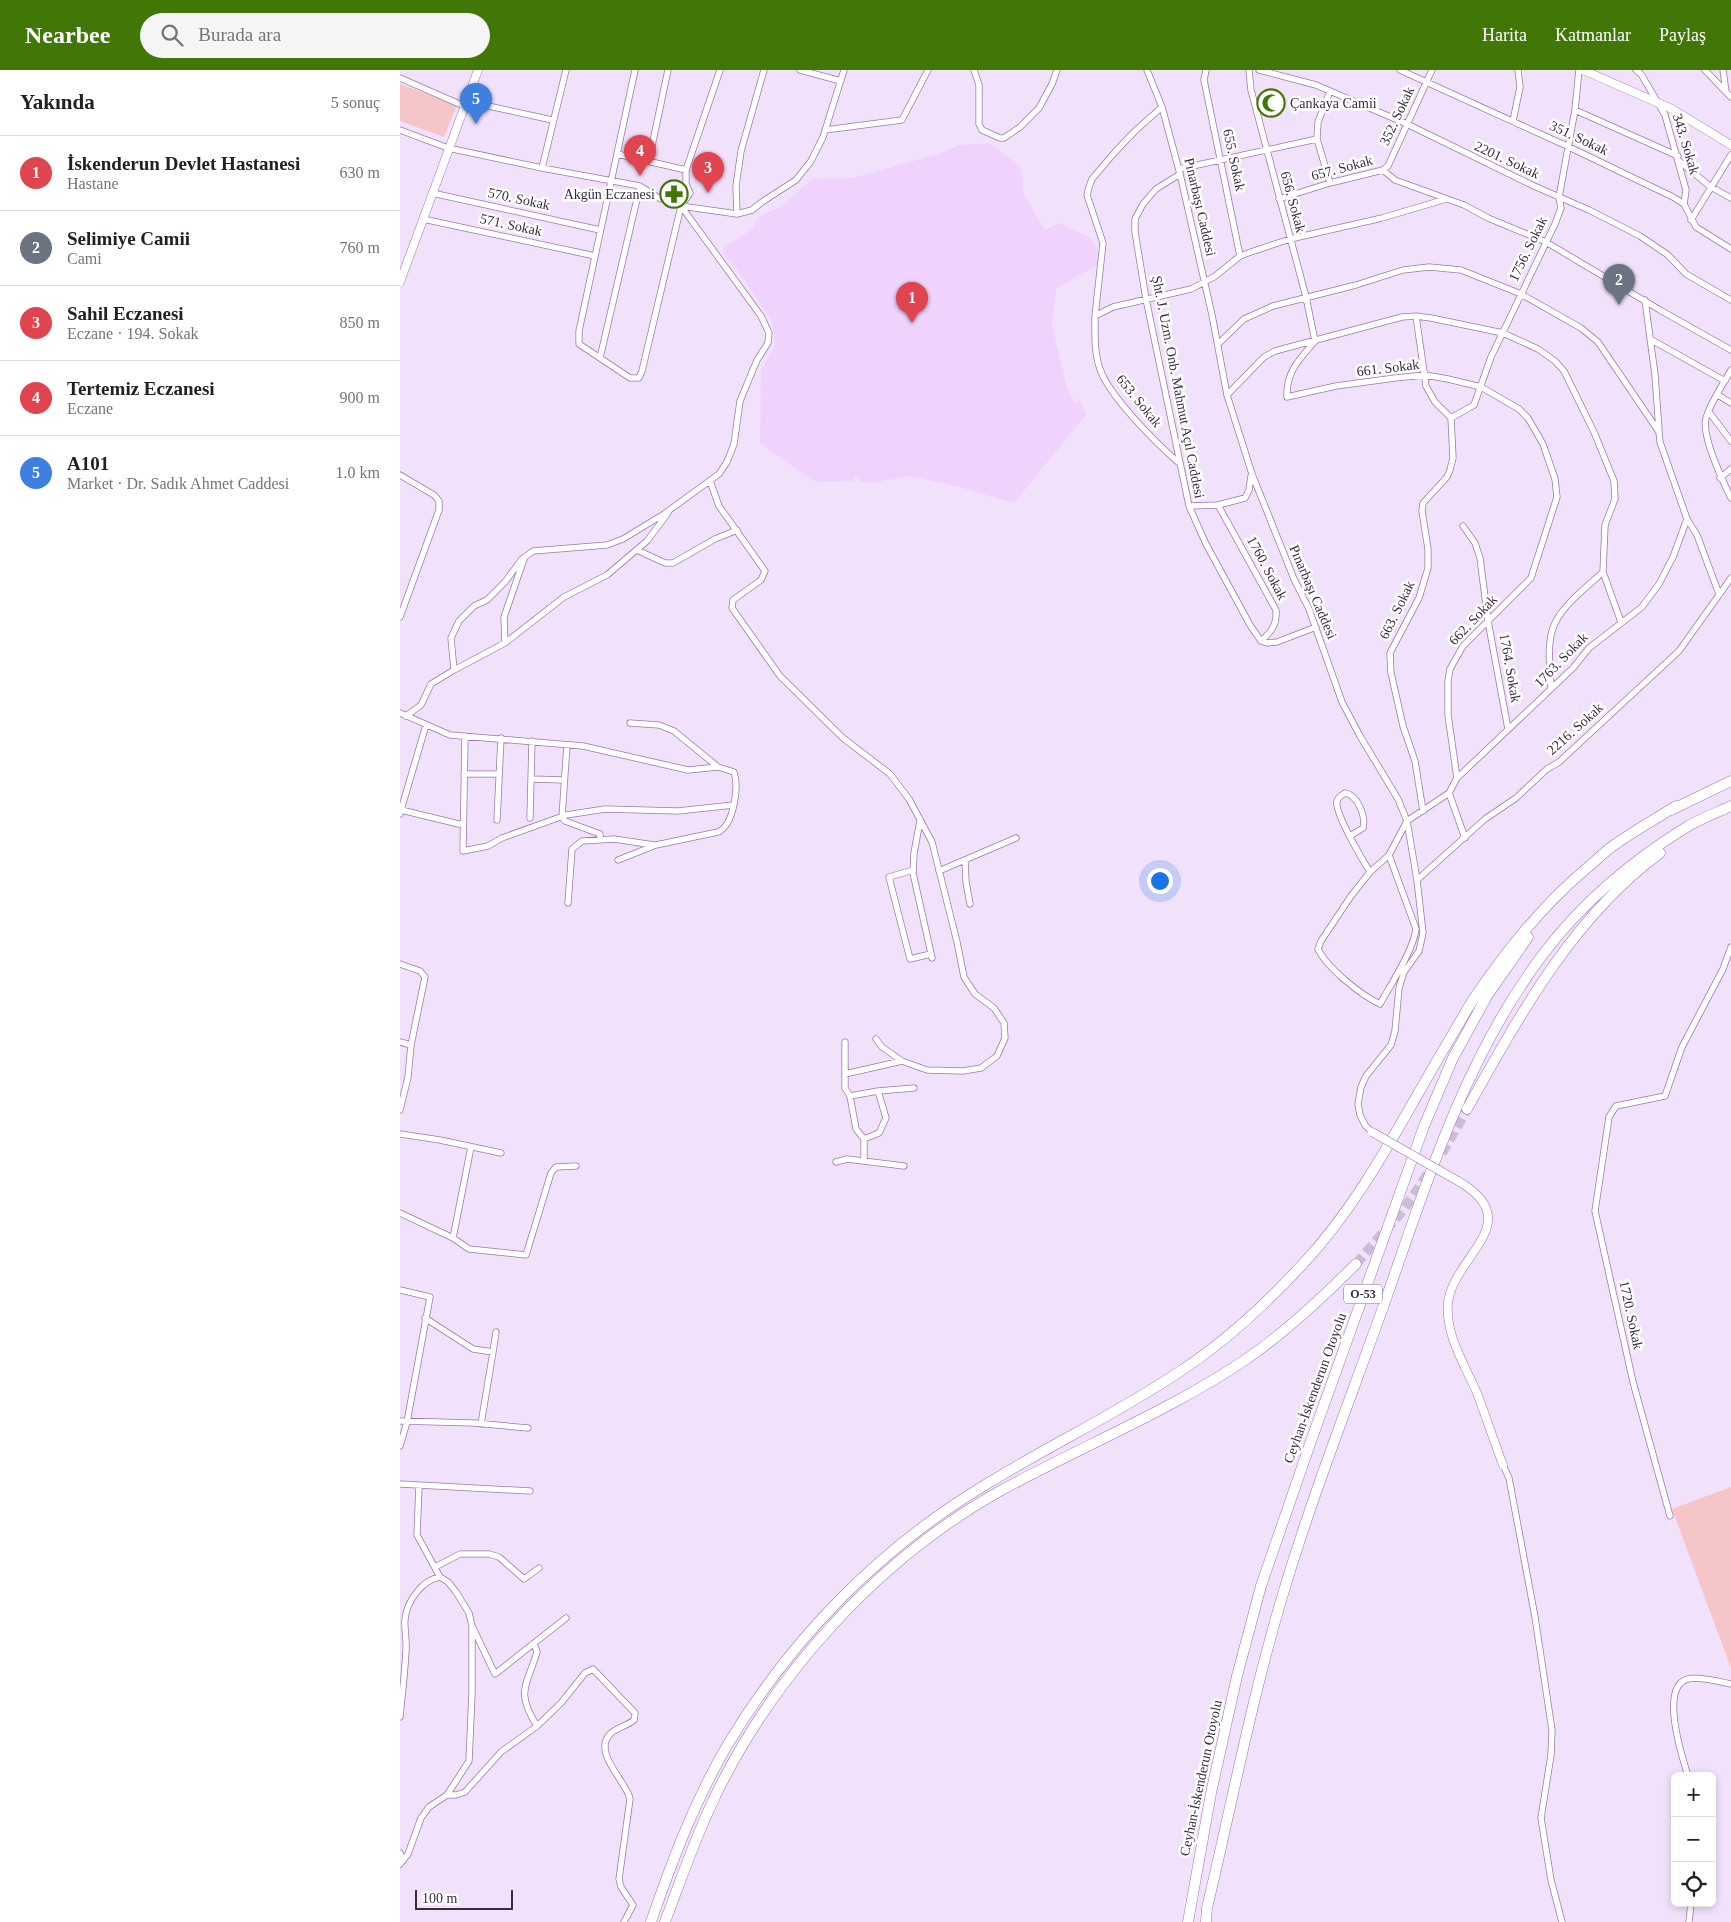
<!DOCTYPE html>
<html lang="tr">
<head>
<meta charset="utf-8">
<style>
	:root { --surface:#fff; --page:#f6f6f6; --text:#202124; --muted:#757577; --line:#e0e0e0; --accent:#407707 }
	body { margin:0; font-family:Georgia,serif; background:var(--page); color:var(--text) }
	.controls { position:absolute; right:15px; bottom:15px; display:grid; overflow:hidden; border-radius:8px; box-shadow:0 2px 8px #0003 }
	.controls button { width:45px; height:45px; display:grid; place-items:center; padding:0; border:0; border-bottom:1px solid var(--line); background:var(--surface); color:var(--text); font:25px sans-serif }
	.scale { position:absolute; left:15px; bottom:12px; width:98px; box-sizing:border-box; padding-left:5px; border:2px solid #3b2a43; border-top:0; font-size:14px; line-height:18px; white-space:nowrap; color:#3b2a43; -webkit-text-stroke:4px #fff; paint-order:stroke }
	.you { position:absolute; left:759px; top:810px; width:18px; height:18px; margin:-12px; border:4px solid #fff; border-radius:50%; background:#1a73e8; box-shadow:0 0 0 8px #1a73e833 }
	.badge { display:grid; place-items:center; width:32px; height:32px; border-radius:50%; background:var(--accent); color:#fff; font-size:16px; font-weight:700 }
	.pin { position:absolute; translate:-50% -41px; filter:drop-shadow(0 1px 2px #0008) }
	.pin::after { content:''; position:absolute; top:26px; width:18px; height:15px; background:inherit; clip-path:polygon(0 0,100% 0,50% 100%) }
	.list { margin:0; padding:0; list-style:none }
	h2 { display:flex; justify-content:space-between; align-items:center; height:65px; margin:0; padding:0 20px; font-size:21px }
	h2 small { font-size:16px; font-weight:400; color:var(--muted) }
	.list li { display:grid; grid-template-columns:32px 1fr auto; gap:15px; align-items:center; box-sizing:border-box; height:75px; padding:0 20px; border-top:1px solid var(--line) }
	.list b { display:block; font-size:19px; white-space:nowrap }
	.list p { margin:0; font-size:16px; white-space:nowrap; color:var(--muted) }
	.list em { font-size:16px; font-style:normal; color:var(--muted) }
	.icon { flex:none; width:28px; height:28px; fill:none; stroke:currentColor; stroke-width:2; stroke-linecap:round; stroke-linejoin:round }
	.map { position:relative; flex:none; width:1331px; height:1852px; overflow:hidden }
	header { display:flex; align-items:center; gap:30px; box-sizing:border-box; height:70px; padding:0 25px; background:var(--accent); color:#fff }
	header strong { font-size:24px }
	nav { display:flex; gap:28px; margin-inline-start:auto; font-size:18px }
	.search { width:350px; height:45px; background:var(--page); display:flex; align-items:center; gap:12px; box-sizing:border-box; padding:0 18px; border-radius:28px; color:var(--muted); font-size:19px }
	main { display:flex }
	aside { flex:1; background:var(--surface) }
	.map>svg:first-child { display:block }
</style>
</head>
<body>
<header>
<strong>Nearbee</strong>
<div class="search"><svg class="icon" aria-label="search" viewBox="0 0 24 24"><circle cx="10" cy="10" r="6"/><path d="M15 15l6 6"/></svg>Burada ara</div>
<nav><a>Harita</a><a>Katmanlar</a><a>Paylaş</a></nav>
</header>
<main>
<aside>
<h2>Yakında<small>5 sonuç</small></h2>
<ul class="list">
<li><span class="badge" style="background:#e0444e">1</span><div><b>İskenderun Devlet Hastanesi</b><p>Hastane</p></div><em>630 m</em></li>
<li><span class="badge" style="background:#6b7280">2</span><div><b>Selimiye Camii</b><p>Cami</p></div><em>760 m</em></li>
<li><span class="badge" style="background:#e0444e">3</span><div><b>Sahil Eczanesi</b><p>Eczane · 194. Sokak</p></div><em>850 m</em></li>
<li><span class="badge" style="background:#e0444e">4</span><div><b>Tertemiz Eczanesi</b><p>Eczane</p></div><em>900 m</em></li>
<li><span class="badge" style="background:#3f7fe0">5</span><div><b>A101</b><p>Market · Dr. Sadık Ahmet Caddesi</p></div><em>1.0 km</em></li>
</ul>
</aside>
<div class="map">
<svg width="1331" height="1852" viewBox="0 0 1331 1852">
	<rect width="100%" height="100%" fill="#f2e1fb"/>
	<path fill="#efd3fd" d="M 589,73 L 620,96 L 623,109 L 623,123 L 645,160 L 659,153 L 691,168 L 699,184 L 700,193 L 656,219 L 652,255 L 667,318 L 675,333 L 680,330 L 686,345 L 614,433 L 559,417 L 510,406 L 471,413 L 459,412 L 458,408 L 454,407 L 453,411 L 417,412 L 409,408 L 360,373 L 361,300 L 375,276 L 375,266 L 371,250 L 334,195 L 323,184 L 324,177 L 354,158 L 356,149 L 366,143 L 381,137 L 412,109 L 453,108 L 538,84 L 560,75 Z"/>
	<path fill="#f6c5c8" d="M 0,14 L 57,35 L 44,67 L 0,51 Z
		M 1331,1417 L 1331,1598 L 1272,1439 Z"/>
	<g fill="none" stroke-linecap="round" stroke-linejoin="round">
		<path stroke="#cdbcd6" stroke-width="10" stroke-dasharray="10 5" stroke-linecap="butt" d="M 1042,1083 L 1067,1039
			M 956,1194 L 1004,1139 L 1028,1104"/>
		<g stroke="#9d76b0" stroke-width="7">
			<path id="street" d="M 235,0 L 179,261 L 179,274 L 230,308 L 239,308 L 242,301 L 281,136 L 290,123 L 286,114 L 286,100 L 320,0
				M 400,0 L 441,11
				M 574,0 L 579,15 L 579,54 L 582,60 L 600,68 L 604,68 L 620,57 L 639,38 L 652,14 L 657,0
				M 747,0 L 762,37 L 780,104 L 812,245 L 827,325 L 852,404 L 894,509 L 909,539 L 942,632 L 960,666 L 998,729 L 1007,751 L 1017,810 L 1023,863 L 1019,881 L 1004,902 L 999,918 L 995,961 L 991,975 L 966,1006 L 961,1017 L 958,1034 L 960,1045 L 965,1055 L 972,1062
				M 806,0 L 804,10 L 840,186
				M 849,0 L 851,20 L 906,227 L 915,271 C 900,289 886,301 887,327 L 936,316 L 995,308 L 1025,305 L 1048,309 L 1081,317 L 1119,339 L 1128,348 L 1143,374 L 1155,409 L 1157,427 L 1131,508 L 1063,576 L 1050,599 L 1048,611 L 1048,645 L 1057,708
				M 859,0 L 916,15 L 1007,54 L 1134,116 L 1189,140 L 1240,166 L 1268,185 L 1286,204 L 1331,230
				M 1000,0 L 1169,77 L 1273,127 L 1284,134 L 1296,157 L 1331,179
				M 1236,0 L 1241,4 L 1265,45 L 1286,120 L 1284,134
				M 1305,0 L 1326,22
				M 1323,0 L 1326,22 L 1331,27
				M 0,8 L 64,36
				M 66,31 L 152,50
				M 762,37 L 735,61 L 715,82 L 692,109 L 689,117 L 687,125 L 703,173 L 695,246 L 713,237 L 791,219 L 814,207 L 840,186 L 851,182 L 890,169 L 982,148 L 1046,129
				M 1175,40 L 1278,86
				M 1113,51 L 1120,17 L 1118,0
				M 0,60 L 48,78 L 142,98 L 240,116 L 259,128 L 281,136 L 361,246 L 369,263 L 368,273 L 357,290 L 340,331 L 334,374 L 327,392 L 319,404 L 264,444 L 223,469 L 207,475 L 133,481 L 122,489 L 105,512 L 87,530 L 74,536 L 59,551 L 51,568 L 54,600 L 31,614 L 21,635 L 6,646
				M 425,60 L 502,50 L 528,0
				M 217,84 L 286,100
				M 249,90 L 268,0
				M 1279,91 L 1311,117 L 1331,128
				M 142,98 L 166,0
				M 779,99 L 917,69
				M 983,100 L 995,110 L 1064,135 L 1088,148 L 1146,172 L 1260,240 L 1331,280
				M 780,104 L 756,119 L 743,134 L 735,149 L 735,162 L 746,229 L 789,436 L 806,474 L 850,555 L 861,571 L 867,573 L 877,572 L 916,557
				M 930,113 L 917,69 L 918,52 L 930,21
				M 32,123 L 200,160
				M 879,129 L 930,113 L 983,100 L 988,96 L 1032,0
				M 281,136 L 337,144 L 352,140 L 362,132 L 396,110 L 411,91 L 423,67 L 444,0
				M 337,144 L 336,116 L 341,81 L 364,0
				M 23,149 L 195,186
				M 1291,150 L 1331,85
				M 1245,230 L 1255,305 L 1259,360
				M 695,246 C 695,264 694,282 700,299 C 709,326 756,373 778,392
				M 1016,246 L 1026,316 L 1035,332 L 1051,348 L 1053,388 L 1050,400 L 1047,407 L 1023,433 L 1022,441 L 1028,479 L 1028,498 L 1019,528 L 990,583 L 991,603 L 1003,656 L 1015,691 L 1023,741
				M 1250,269 L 1325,311
				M 818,274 L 844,249 L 873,236 L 956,215 L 1003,200 L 1029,197 L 1061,200 L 1121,224 L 1181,258 L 1198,272 L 1259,362 L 1260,372 L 1287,449 L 1297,465 L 1319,524
				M 200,288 L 240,116
				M 1331,300 C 1323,315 1311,331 1306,348 C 1301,365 1323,412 1331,428
				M 827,325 L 864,287 L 875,281 L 1002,247 L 1016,246 L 1031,248 L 1103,263 L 1138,279 L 1155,291 L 1164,301 L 1194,362 L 1214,411 L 1215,429 L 1205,455 L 1203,502 L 1221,552
				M 1318,325 L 1331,333
				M 1309,342 L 1331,371
				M 1051,348 L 1074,335 L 1091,287 L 1155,154 L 1161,138 L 1159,127 L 1175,40 L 1179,0
				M 0,405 L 34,425 L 39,431 L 39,440 L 0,547
				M 1320,408 L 1331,399
				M 310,411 L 319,436 L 365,501 L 361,510 L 333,530 L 332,538 L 380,606 L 443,668 L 490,704 L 509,729 L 532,772 L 557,872 L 564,907 L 575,924 L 594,938 L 604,953 L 605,968 L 597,986 L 581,998 L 563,1001 L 527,1000 L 502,991 L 482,977 L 476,969
				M 818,435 L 876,540 C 877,555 872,561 861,571
				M 789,436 L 818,435 L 845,428 L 849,420 L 851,406
				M 1063,456 L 1075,473 L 1080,488 L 1088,551 L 1108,659
				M 237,480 L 265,493 L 273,493 L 315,469 L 337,460
				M 105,573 L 104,547 L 124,489
				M 54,600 L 105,573 L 164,527 L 207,505 L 247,471 L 268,443
				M 1151,618 C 1150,598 1146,572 1155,553 C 1165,533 1187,517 1203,502
				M 0,643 L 50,665 L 183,676 L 288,700 L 318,697
				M 65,666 L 63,781 L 88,776 L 102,768 L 166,745 L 205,739 L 278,741 L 333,735
				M 167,675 L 162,747 L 165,751 L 200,764 L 200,770
				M 64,704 L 99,704
				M 131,709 L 164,710
				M 1049,723 L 1065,768
				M 1,740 L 26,655
				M 0,744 L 1,740 L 63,755
				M 130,748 L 132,671
				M 97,750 L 101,668
				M 520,751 L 514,783 L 513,803 L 532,888
				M 950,766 L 963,758 C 966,747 958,725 945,723 C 942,725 938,727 937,731 C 934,742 963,791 970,802
				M 989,785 L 1016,859 C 1013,881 991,914 980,934 C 961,925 927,898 918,879 L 921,871 L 951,826 L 970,802 L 989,785 L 1007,751 L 1049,723 L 1057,708 L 1173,598 L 1189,578 L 1242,537 L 1259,514 L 1273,487 L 1287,449
				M 218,790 L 256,775 L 318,762 C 334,755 339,717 334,702 L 318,697 L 274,661 L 259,655 L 230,653
				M 565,790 L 566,812 L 570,834
				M 513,800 L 489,807 L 510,889 L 531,884
				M 539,801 L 616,768
				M 1017,810 L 1085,749 L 1116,728 L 1147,699 L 1159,692 L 1279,581 L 1331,508
				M 168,833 L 172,779 L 182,771 L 214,769 L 254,775
				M 0,894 L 20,901 L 25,907 L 11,975 L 8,1007 L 0,1040
				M 0,972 L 11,975
				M 445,972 L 445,1018 L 450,1026 L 456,1059 L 464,1069
				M 445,1004 L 502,991
				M 450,1026 L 478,1021
				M 0,1064 L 40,1070 L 101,1083
				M 464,1091 L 464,1069 L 479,1063 L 486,1048 L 478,1021 L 514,1018
				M 436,1092 L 447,1089 L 504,1096
				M 0,1143 L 53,1168 L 69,1179 L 126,1185 L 151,1103 L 156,1097 L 176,1096
				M 53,1168 L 71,1077
				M 0,1220 L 30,1227 L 7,1352 L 0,1376
				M 25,1248 L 73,1279 L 93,1282 L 81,1354
				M 93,1282 L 96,1262
				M 0,1351 L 74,1353 L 128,1358
				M 1103,1395 L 1109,1408 L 1135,1547 L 1152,1660 L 1151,1685 L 1141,1748 L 1151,1810 L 1162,1852
				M 0,1414 L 130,1421
				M 19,1416 L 17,1465 L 40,1507
				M 1270,1446 L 1233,1312 L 1195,1141 L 1209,1047 L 1216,1036 L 1265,1026 L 1282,977 L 1323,899 L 1331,877
				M 35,1497 L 60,1484 L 89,1484 L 99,1487 L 124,1509 L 139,1498
				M 73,1558 L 95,1604 L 166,1548
				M 134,1573 L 137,1582 C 127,1616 115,1621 137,1656 L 161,1633 L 185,1603 L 193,1599 L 235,1643 L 234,1650 C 227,1656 216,1658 210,1664 C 192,1683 227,1712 230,1729 L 219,1809 L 221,1817 L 233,1835 L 224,1852
				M 0,1647 C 2,1625 5,1602 6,1580 C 7,1570 4,1559 5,1549 C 7,1531 22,1510 40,1507 L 48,1512 L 56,1522 L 69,1543 L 72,1556 L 72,1623 L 69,1691 L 47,1725 L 29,1737 L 21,1748 L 8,1784 L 0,1794
				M 1288,1706 C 1282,1687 1259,1616 1288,1609 C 1298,1606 1321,1612 1331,1614
				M 47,1725 L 56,1725 L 65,1722 L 101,1682 L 137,1656
				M 0,1783 L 3,1791
				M 1289,1852 L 1291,1833"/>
		</g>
		<g stroke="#9d76b0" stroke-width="9">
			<path id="secondary" d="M 1183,0 L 1272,39 L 1331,75
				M 0,212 L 78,0
				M 1058,1111 C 1129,1152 1053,1186 1048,1233 C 1045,1265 1065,1295 1077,1323 C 1086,1347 1094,1371 1103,1395"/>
		</g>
		<g stroke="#9d76b0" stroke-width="11">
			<path id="highway" d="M 1271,740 L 1331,711
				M 1067,1039 C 1120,945 1172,848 1260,783
				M 251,1852 C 272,1791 295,1730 328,1674 C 393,1566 482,1476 590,1412 C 652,1374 718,1343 779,1302 C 825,1272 865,1235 902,1195 C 965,1128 1004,1045 1051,967 C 1060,952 1069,935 1079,921 C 1110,876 1145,833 1187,798 C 1197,790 1206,780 1217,773 C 1236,760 1257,748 1276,736
				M 265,1852 C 280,1812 294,1771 312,1733 C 371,1607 478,1489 600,1421 C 682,1376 770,1341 848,1288 C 887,1261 922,1228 956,1194
				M 788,1852 L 811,1723 L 837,1606 L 861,1516 L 911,1371 L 1024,1056 L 1053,988 L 1087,926 L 1128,867
				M 806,1852 L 807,1838 C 832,1733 852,1627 883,1524 C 913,1423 952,1325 987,1226 C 1029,1106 1066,986 1144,883 C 1182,833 1232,791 1285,758 C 1299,749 1316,743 1331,736"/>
		</g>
		<use href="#street" stroke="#fff" stroke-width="5.5"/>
		<use href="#secondary" stroke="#fff" stroke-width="8"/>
		<use href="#highway" stroke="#fff" stroke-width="10"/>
		<g stroke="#9d76b0" stroke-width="9" stroke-linecap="butt">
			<path id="secondary-bridge" d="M 972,1062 L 1058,1111"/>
		</g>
		<use href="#secondary-bridge" stroke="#fff" stroke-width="8"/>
	</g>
	<defs>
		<g id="mosque-ring" transform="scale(1.4375)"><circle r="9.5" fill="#fff" stroke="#407707" stroke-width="1.5"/><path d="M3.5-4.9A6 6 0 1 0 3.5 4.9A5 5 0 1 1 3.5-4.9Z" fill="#407707"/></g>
		<g id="pharmacy-ring" transform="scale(1.4375)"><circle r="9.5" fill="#fff" stroke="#407707" stroke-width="1.5"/><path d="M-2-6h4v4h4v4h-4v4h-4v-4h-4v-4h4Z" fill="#407707"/></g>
	</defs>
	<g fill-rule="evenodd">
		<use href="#mosque-ring" x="871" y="33"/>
		<use href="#pharmacy-ring" x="274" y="124"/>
	</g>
	<g text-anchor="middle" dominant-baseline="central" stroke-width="5" stroke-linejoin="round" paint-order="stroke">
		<rect fill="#fff" stroke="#766a7b" stroke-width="1" x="944" y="1214.5" width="38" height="19" rx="4"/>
		<g font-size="12" font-weight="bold" fill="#3b2a43">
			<text x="963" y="1224">O-53</text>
		</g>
		<g font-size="14" fill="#3b2a43" stroke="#fff" text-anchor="start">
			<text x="890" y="33">Çankaya Camii</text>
			<text x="255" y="124" text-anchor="end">Akgün Eczanesi</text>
		</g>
		<g font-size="14" fill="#3b2a43" stroke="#fff">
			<text transform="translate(997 46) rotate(-65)">352. Sokak</text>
			<text transform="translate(1179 68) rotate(25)">351. Sokak</text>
			<text transform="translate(1286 74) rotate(73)">343. Sokak</text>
			<text transform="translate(834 90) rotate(78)">655. Sokak</text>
			<text transform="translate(1107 90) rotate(25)">2201. Sokak</text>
			<text transform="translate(942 98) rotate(-15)">657. Sokak</text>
			<text transform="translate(119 129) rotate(12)">570. Sokak</text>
			<text transform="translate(893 132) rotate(75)">656. Sokak</text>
			<text transform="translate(800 137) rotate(77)">Pınarbaşı Caddesi</text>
			<text transform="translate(111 155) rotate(12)">571. Sokak</text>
			<text transform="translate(1128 179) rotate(-64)">1756. Sokak</text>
			<text transform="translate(988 298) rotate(-7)">661. Sokak</text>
			<text transform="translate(778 317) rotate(79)">Şht. J. Uzm. Onb. Mahmut Açıl Caddesi</text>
			<text transform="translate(739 331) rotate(51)">653. Sokak</text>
			<text transform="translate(867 498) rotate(62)">1760. Sokak</text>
			<text transform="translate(913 522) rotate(67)">Pınarbaşı Caddesi</text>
			<text transform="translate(997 540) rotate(-64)">663. Sokak</text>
			<text transform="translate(1073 550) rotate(-47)">662. Sokak</text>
			<text transform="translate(1161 590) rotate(-46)">1763. Sokak</text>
			<text transform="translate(1110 598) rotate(80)">1764. Sokak</text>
			<text transform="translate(1175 659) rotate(-42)">2216. Sokak</text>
			<text transform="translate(1231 1245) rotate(78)">1720. Sokak</text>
			<text transform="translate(915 1318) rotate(-70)">Ceyhan-İskenderun Otoyolu</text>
			<text transform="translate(801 1708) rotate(-78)">Ceyhan-İskenderun Otoyolu</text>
		</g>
	</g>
</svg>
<div class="controls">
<button>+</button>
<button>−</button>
<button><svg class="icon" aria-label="locate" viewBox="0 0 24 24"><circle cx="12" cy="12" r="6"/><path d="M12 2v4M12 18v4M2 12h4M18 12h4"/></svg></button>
</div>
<div class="scale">100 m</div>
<div class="you"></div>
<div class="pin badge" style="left:512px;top:253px;background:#e0444e">1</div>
<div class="pin badge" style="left:1219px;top:235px;background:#6b7280">2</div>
<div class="pin badge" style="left:308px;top:123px;background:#e0444e">3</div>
<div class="pin badge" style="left:240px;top:106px;background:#e0444e">4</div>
<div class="pin badge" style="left:76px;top:54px;background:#3f7fe0">5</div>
</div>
</main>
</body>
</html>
